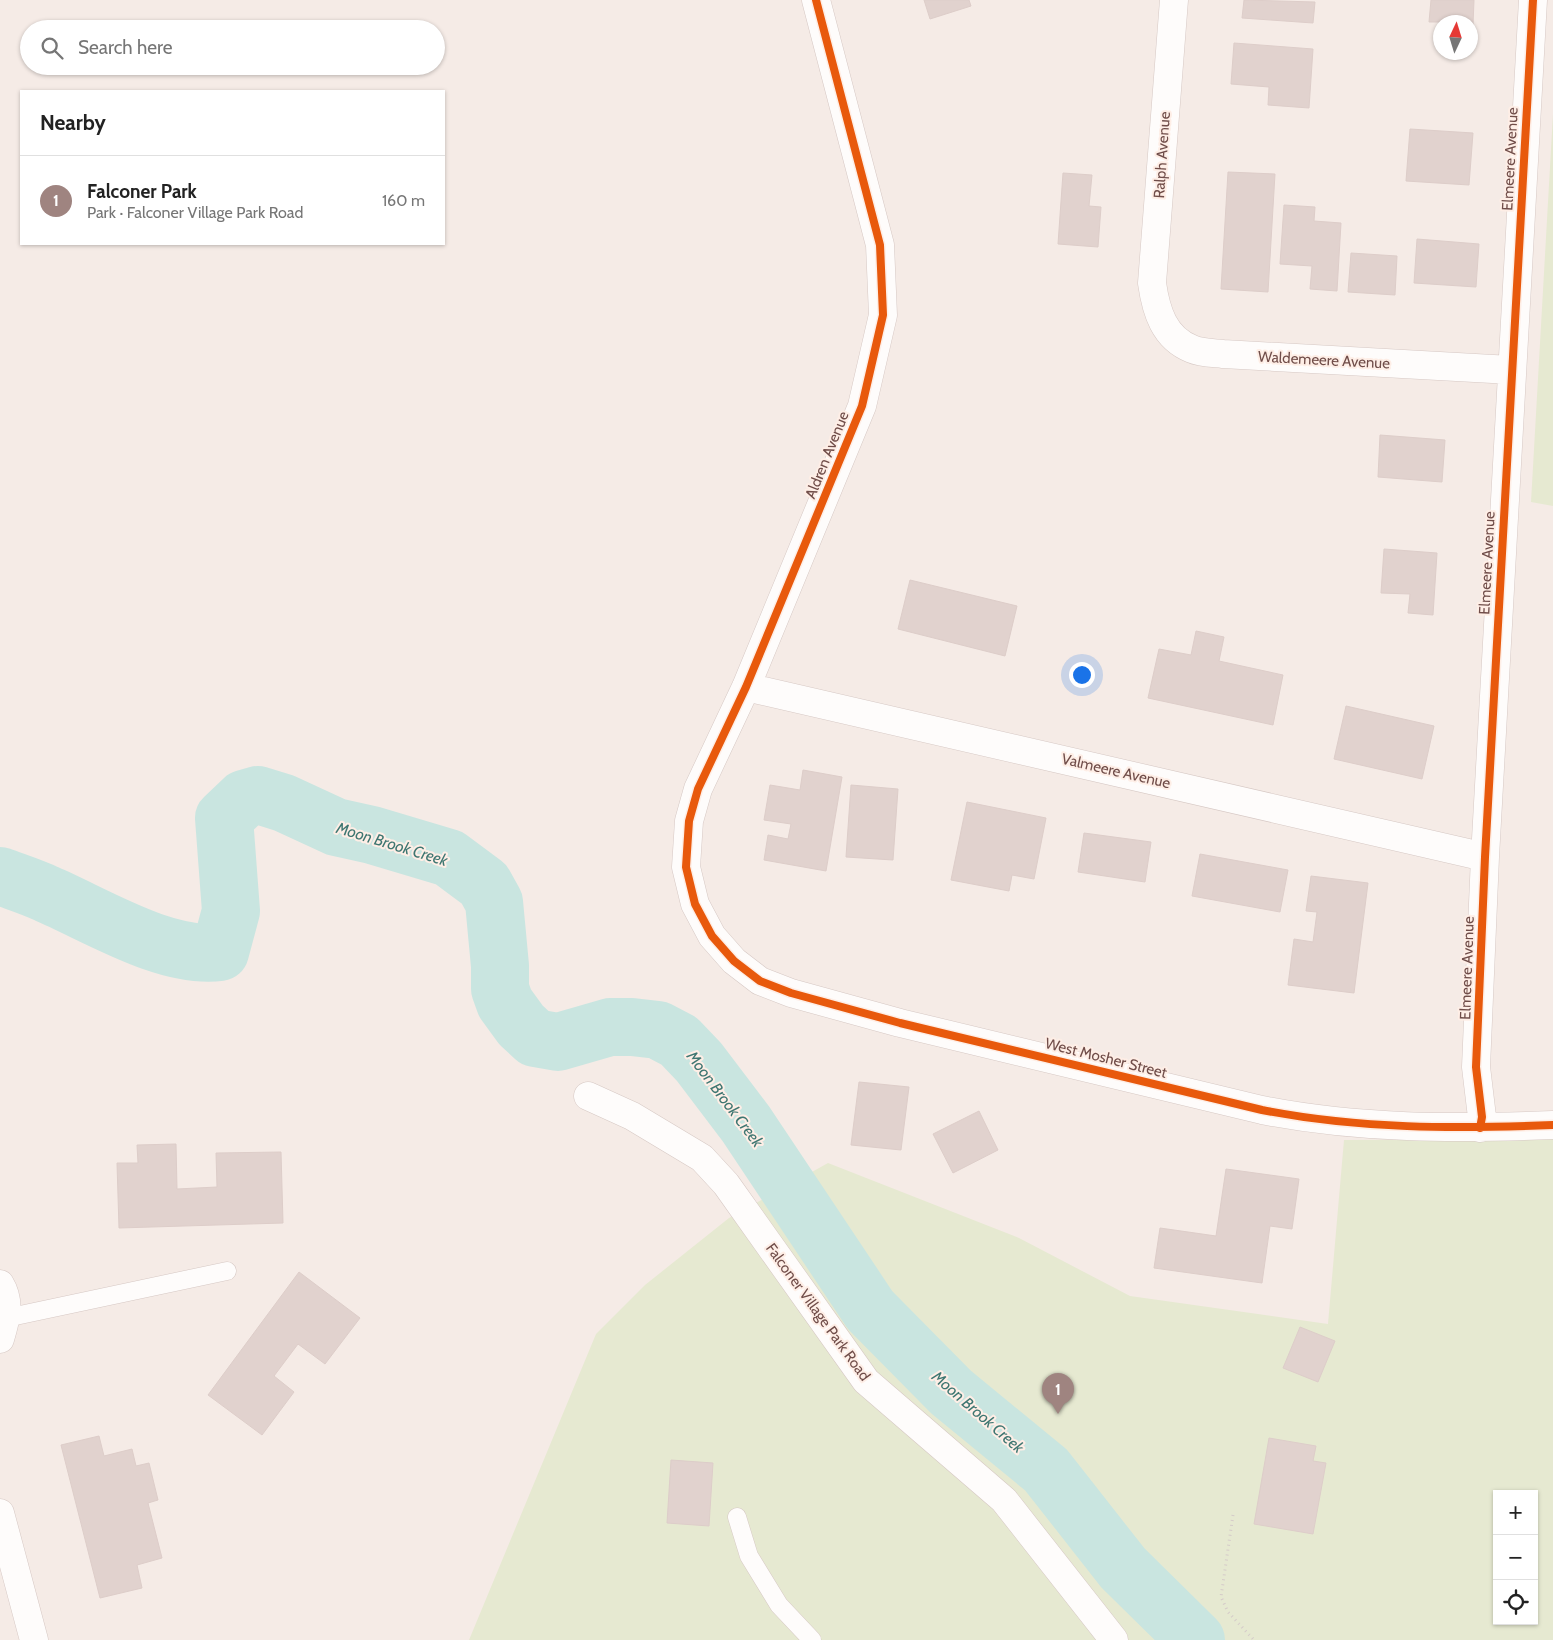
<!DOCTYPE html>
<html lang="en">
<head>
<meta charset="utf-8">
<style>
	:root { --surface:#fff; --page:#f2f2f2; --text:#222; --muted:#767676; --line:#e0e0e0; --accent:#9f8480 }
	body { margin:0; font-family:Cabin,sans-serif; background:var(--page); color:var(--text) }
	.controls { position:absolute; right:15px; bottom:15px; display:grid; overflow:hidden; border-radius:0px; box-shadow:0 1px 4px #0004 }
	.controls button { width:45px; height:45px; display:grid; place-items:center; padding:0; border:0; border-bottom:1px solid var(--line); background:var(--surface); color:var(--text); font:25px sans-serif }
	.compass { position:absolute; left:1433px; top:15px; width:45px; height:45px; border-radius:50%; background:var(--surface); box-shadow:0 1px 4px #0004; rotate:4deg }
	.you { position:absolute; left:1081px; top:674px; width:18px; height:18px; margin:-12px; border:4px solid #fff; border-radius:50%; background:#1a73e8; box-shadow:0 0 0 8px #1a73e833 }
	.badge { display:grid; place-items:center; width:32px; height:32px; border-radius:50%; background:var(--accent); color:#fff; font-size:16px; font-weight:700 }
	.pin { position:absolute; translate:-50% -41px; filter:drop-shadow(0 1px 2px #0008) }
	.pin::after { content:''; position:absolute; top:26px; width:18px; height:15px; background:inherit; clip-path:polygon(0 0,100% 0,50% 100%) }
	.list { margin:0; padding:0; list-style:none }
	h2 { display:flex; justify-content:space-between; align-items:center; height:65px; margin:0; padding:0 20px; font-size:21px }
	h2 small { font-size:16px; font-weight:400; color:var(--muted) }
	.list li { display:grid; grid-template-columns:32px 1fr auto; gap:15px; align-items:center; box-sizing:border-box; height:90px; padding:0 20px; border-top:1px solid var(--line) }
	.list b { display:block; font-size:19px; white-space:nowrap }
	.list p { margin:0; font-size:16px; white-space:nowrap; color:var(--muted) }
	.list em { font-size:16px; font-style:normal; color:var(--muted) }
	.icon { flex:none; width:28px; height:28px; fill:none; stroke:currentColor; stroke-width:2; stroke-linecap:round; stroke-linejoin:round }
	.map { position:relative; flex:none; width:1553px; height:1640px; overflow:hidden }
	.search { position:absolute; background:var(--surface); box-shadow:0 1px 4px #0004; left:20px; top:20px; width:425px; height:55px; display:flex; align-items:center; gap:12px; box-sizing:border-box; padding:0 18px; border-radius:28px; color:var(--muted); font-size:19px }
	.panel { position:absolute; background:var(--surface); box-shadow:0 1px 4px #0004; left:20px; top:90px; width:425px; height:155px; border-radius:0px }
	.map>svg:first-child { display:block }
</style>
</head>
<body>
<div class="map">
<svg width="1553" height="1640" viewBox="0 0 1553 1640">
	<rect width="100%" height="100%" fill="#f5ebe6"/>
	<path fill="#e6e9d1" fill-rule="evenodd" d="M 1553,114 L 1553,506 L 1531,502 Z
		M 1553,1139 L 1553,1640 L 469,1640 L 596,1334 L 645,1285 L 729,1218 L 828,1163 L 1019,1238 L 1130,1296 L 1328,1324 L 1344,1140 ZM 1497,1494 L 1534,1494 L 1534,1621 L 1497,1621 Z"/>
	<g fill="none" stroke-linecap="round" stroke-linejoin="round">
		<path stroke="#c9e5e0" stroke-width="58" d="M 0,876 C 16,882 32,887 47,894 C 96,915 166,959 220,952 L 231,911 L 224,818 L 244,799 L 258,795 L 284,803 L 336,827 L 372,835 L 449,858 L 484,884 L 494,902 L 500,966 L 500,989 L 505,1003 L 521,1025 L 535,1038 L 558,1042 L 610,1027 L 632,1027 L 658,1030 L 679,1041 L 699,1062 L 746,1124 L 870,1310 L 951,1392 L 1046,1470 L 1123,1568 L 1196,1640"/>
	</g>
	<path fill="#e1d2ce" stroke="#ddcdc9" d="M 924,0 L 969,0 L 971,6 L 930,19 Z
		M 1244,0 L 1315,2 L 1313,23 L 1242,18 Z
		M 1431,0 L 1474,0 L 1473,25 L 1470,22 L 1429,22 Z
		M 1234,43 L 1313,49 L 1309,108 L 1268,105 L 1269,87 L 1231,84 Z
		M 1410,129 L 1473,133 L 1469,185 L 1406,181 Z
		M 1228,172 L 1275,174 L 1268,292 L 1221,289 Z
		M 1063,173 L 1092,175 L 1089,206 L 1101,207 L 1098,247 L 1058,244 Z
		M 1284,205 L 1315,207 L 1314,221 L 1341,223 L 1337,291 L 1310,289 L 1312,266 L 1280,264 Z
		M 1417,239 L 1479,244 L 1476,287 L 1414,283 Z
		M 1351,253 L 1397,256 L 1395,295 L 1348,292 Z
		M 1380,435 L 1445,440 L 1442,482 L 1378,477 Z
		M 1384,549 L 1437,553 L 1433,615 L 1408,613 L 1410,594 L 1381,593 Z
		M 910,580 L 1017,606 L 1005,656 L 898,629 Z
		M 1196,631 L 1224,637 L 1219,661 L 1283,675 L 1273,725 L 1148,698 L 1159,649 L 1191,655 Z
		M 1346,706 L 1434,726 L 1422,779 L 1334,759 Z
		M 803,770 L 842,777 L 826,871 L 764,860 L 768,835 L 788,839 L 791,824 L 764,820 L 770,785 L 800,790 Z
		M 851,785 L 898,789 L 893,860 L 846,857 Z
		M 967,802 L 1046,818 L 1034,879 L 1012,875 L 1009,891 L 951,880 Z
		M 1084,833 L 1151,842 L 1145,882 L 1078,872 Z
		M 1200,854 L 1288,870 L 1280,912 L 1192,896 Z
		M 1311,876 L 1368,883 L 1354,993 L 1288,985 L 1294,939 L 1313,942 L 1317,912 L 1306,911 Z
		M 859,1082 L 909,1087 L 901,1150 L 851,1145 Z
		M 979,1111 L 998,1150 L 953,1173 L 933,1134 Z
		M 176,1144 L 177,1189 L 217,1187 L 216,1153 L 281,1152 L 283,1223 L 119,1228 L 117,1163 L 138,1163 L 137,1145 Z
		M 1226,1169 L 1299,1179 L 1292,1229 L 1270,1226 L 1262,1283 L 1154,1268 L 1160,1228 L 1216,1236 Z
		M 299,1272 L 360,1318 L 325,1364 L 298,1344 L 274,1376 L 294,1392 L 262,1435 L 208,1395 Z
		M 1300,1327 L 1335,1341 L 1318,1382 L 1283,1368 Z
		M 99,1436 L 104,1456 L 132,1449 L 136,1466 L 149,1463 L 158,1500 L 148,1503 L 162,1558 L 137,1565 L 142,1588 L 100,1598 L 61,1445 Z
		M 1269,1438 L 1316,1446 L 1313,1461 L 1326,1463 L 1313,1534 L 1254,1524 Z
		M 671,1460 L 713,1463 L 709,1526 L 667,1523 Z"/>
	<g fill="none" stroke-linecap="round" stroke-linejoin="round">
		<g stroke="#d6c8c4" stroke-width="19">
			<path id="lane" d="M 6,1318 L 227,1271
				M 737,1517 L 749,1556 L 779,1605 L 812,1640"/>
		</g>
		<g stroke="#d6c8c4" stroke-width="29">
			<path id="street" d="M 816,0 L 880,245 L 883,315 L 862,406 L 746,687 L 698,789 L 689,821 L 686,867 L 695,904 L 712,936 L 734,961 L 760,981 L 791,993 L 900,1023 L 1262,1110 C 1358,1129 1456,1129 1553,1125
				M 1174,0 L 1152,283 C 1156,311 1164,338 1192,349 C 1201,353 1214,353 1223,354 L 1511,370
				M 746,687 L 1485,857
				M 588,1096 L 632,1116 L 702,1158 L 726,1184 L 866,1381 L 1004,1500 L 1114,1640
				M 1480,1128 L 1482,1117 L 1476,1067 L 1485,857 L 1533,0
				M 0,1284 C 11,1302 6,1319 0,1339
				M 0,1513 L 34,1640"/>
		</g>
		<path stroke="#d5cbc9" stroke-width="3" stroke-dasharray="1 4" stroke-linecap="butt" d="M 1233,1515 L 1221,1597 L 1228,1612 L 1254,1640"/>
		<use href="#lane" stroke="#fefcfb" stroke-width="18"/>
		<use href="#street" stroke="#fefcfb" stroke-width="28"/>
		<g stroke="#feeee6" stroke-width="11">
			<path id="cycleway" d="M 816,0 L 880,245 L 883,315 L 862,406 L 746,687 L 698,789 L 689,821 L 686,867 L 695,904 L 712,936 L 734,961 L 760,981 L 791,993 L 900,1023 L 1262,1110 C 1358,1129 1456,1129 1553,1125
				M 1480,1128 L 1482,1117 L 1476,1067 L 1485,857 L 1533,0"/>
		</g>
		<use href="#cycleway" stroke="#e8590c" stroke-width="8"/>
	</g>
	<g text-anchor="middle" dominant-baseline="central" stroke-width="4" stroke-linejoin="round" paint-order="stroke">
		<g font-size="15" fill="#704d49" stroke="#feeee6">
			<text transform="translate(1162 155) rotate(-86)">Ralph Avenue</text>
			<text transform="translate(1510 159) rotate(-87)">Elmeere Avenue</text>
			<text transform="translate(1324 360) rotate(3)">Waldemeere Avenue</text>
			<text transform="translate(827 455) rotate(-68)">Aldren Avenue</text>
			<text transform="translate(1487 563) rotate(-87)">Elmeere Avenue</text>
			<text transform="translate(1116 771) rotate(13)">Valmeere Avenue</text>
			<text transform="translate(1467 968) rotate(-88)">Elmeere Avenue</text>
			<text transform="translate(1106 1058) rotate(14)">West Mosher Street</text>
			<text transform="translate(818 1312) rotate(54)">Falconer Village Park Road</text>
		</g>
		<g font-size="16" font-style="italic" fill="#3e7671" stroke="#feeee6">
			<text transform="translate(392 844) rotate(17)">Moon Brook Creek</text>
			<text transform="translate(725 1099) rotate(53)">Moon Brook Creek</text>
			<text transform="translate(978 1412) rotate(41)">Moon Brook Creek</text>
		</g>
	</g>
</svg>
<div class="controls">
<button>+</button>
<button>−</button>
<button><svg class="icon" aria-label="locate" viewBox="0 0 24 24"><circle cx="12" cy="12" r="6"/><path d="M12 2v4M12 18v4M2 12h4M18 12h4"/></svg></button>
</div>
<svg class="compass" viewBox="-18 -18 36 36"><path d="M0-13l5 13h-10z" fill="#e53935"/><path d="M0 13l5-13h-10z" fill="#767676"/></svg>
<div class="you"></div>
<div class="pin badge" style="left:1058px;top:1414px">1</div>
<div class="search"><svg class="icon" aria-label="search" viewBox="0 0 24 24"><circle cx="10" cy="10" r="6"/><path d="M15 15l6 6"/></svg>Search here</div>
<section class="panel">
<h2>Nearby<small></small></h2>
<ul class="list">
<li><span class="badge">1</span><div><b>Falconer Park</b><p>Park · Falconer Village Park Road</p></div><em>160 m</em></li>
</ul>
</section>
</div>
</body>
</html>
